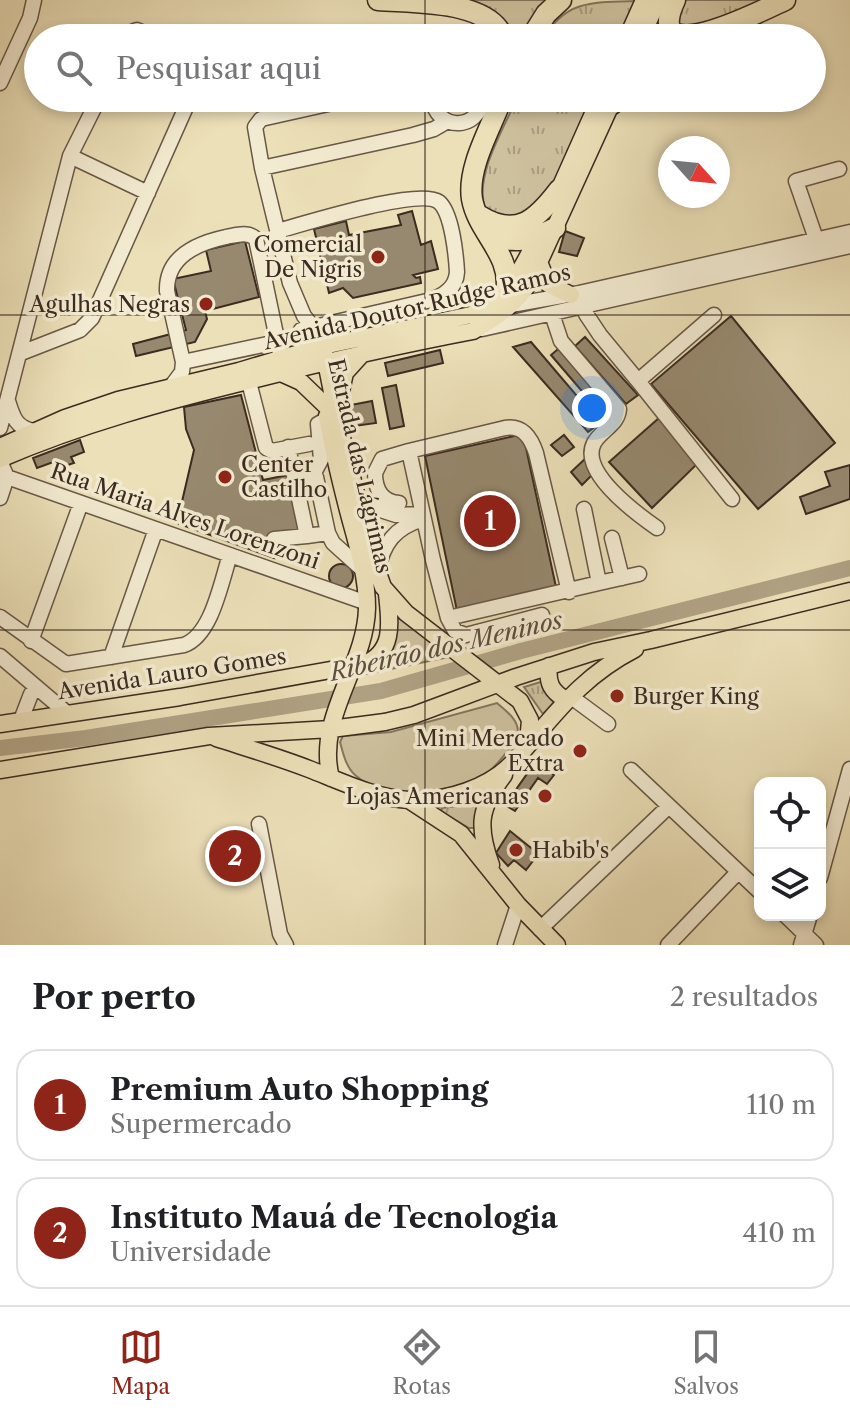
<!DOCTYPE html>
<html lang="pt">
<head>
<meta charset="utf-8">
<style>
	:root { --surface:#fff; --page:#f6f6f6; --text:#202124; --muted:#757577; --line:#e0e0e0; --accent:#8f2418 }
	body { margin:0; font-family:"Libre Caslon Text",serif; background:var(--page); color:var(--text) }
	.controls { position:absolute; right:24px; bottom:24px; display:grid; overflow:hidden; border-radius:16px; box-shadow:0 4px 12px #0003 }
	.controls button { width:72px; height:72px; display:grid; place-items:center; padding:0; border:0; border-bottom:2px solid var(--line); background:var(--surface); color:var(--text); font:40px sans-serif }
	.compass { position:absolute; left:658px; top:136px; width:72px; height:72px; border-radius:50%; background:var(--surface); box-shadow:0 4px 12px #0003; rotate:117deg }
	.you { position:absolute; left:592px; top:408px; width:28px; height:28px; margin:-20px; border:6px solid #fff; border-radius:50%; background:#1a73e8; box-shadow:0 0 0 12px #1a73e833 }
	.badge { display:grid; place-items:center; width:52px; height:52px; border-radius:50%; background:var(--accent); color:#fff; font-size:26px; font-weight:700 }
	.pin { position:absolute; translate:-50% -50%; border:4px solid #fff; box-shadow:0 2px 8px #0006 }
	.list { margin:0; padding:0; list-style:none }
	h2 { display:flex; justify-content:space-between; align-items:center; height:104px; margin:0; padding:0 32px; font-size:34px }
	h2 small { font-size:26px; font-weight:400; color:var(--muted) }
	.list li { display:grid; grid-template-columns:52px 1fr auto; gap:24px; align-items:center; box-sizing:border-box; height:112px; margin:0 16px 16px; padding:0 16px; border:2px solid var(--line); border-radius:24px }
	.list b { display:block; font-size:30px; white-space:nowrap }
	.list p { margin:0; font-size:26px; white-space:nowrap; color:var(--muted) }
	.list em { font-size:26px; font-style:normal; color:var(--muted) }
	.icon { flex:none; width:44px; height:44px; fill:none; stroke:currentColor; stroke-width:2; stroke-linecap:round; stroke-linejoin:round }
	.map { position:relative; flex:none; width:850px; height:945px; overflow:hidden }
	.search { position:absolute; background:var(--surface); box-shadow:0 4px 12px #0003; left:24px; right:24px; top:24px; height:88px; display:flex; align-items:center; gap:20px; box-sizing:border-box; padding:0 28px; border-radius:44px; color:var(--muted); font-size:30px }
	.sheet { height:360px; background:var(--surface) }
	nav { display:flex; justify-content:space-around; align-items:center; box-sizing:border-box; height:112px; border-top:2px solid var(--line); background:var(--surface); font-size:22px; color:var(--muted) }
	nav a { display:grid; justify-items:center; gap:4px }
	nav .on { color:var(--accent) }
	.map>svg:first-child { display:block }
</style>
</head>
<body>
<div class="map">
<svg width="850" height="945" viewBox="0 0 850 945">
	<defs>
		<pattern id="grass-tufts" width="24" height="20" patternUnits="userSpaceOnUse" patternTransform="scale(2)"><rect width="24" height="20" fill="#cec19e"/><path d="M3 7l-1-3M5 7V3M7 7l1-3M15 17l-1-3M17 17v-4M19 17l1-3" fill="none" stroke="#a89d80"/></pattern>
	</defs>
	<rect width="100%" height="100%" fill="#ece0b8"/>
	<filter id="stains"><feTurbulence type="fractalNoise" baseFrequency=".0025" numOctaves="4"/><feColorMatrix values="0 0 0 0 .2 0 0 0 0 .09 0 0 0 0 .02 0 0 0 .5 -.17"/></filter>
	<radialGradient id="worn" r=".72"><stop offset=".6" stop-color="#630" stop-opacity="0"/><stop offset="1" stop-color="#630" stop-opacity=".3"/></radialGradient>
	<path fill="url(#grass-tufts)" stroke="#84765f" stroke-width="2" d="M 451,0 L 556,0 L 527,38 L 509,38 Z
		M 682,0 L 776,0 L 692,29 L 677,27 Z
		M 637,1 L 620,38 L 544,38 C 565,0 594,2 637,1 Z
		M 517,98 L 593,98 L 549,193 L 512,222 L 485,208 C 474,176 504,128 517,98 Z
		M 544,681 L 556,700 L 543,714 L 524,687 Z
		M 480,803 L 475,828 L 469,828 L 440,811 L 442,808 Z"/>
	<path fill="#cec19e" stroke="#84765f" stroke-width="2" d="M 394,613 L 454,656 L 356,676 L 358,672 L 368,668 Z
		M 497,703 C 506,711 518,719 518,732 C 517,741 512,747 506,753 C 501,759 496,766 489,771 C 457,793 387,804 355,775 C 346,767 343,753 340,742 L 343,736 L 391,732 Z"/>
	<g fill="none" stroke-linecap="round" stroke-linejoin="round">
		<path stroke="#b0a284" stroke-width="16" d="M 0,748 L 86,738 L 381,691 L 521,651 L 850,568"/>
	</g>
	<path fill="#97896f" stroke="#3b2b20" stroke-width="2" d="M 412,211 L 421,245 L 431,241 L 438,269 L 413,275 L 416,278 L 420,277 L 421,283 L 353,298 L 343,288 L 329,293 L 314,229 L 346,221 L 349,235 L 401,225 L 398,215 Z
		M 565,231 L 584,238 L 577,256 L 559,252 Z
		M 245,241 L 259,297 L 205,311 L 207,319 L 195,342 L 136,356 L 133,344 L 186,330 L 173,279 L 211,271 L 206,250 Z
		M 731,316 L 835,443 L 758,509 L 651,384 Z
		M 585,337 L 638,395 L 626,404 L 575,346 Z
		M 531,342 L 600,423 L 588,432 L 513,347 Z
		M 563,345 L 617,407 L 605,418 L 551,355 Z
		M 440,350 L 443,363 L 388,376 L 385,363 Z
		M 396,385 L 404,426 L 390,429 L 382,388 Z
		M 241,395 L 263,480 L 293,474 L 303,530 L 269,535 L 274,558 L 177,523 L 194,450 L 186,429 L 184,407 Z
		M 372,401 L 376,423 L 355,426 L 351,405 Z
		M 659,418 L 698,463 L 652,508 L 609,462 Z
		M 523,434 L 556,587 L 457,611 L 425,456 Z
		M 564,435 L 574,447 L 562,456 L 551,445 Z
		M 80,440 L 84,452 L 71,457 L 74,463 L 59,468 L 56,461 L 37,468 L 33,458 Z
		M 587,457 L 597,470 L 582,485 L 571,472 Z
		M 850,465 L 850,499 L 806,514 L 800,497 L 830,486 L 825,472 Z
		M329 576a12 12 0 1 1 24 0a12 12 0 1 1-24 0Z
		M 539,757 L 548,763 L 544,768 L 554,775 L 547,784 L 538,778 L 515,811 L 505,805 Z
		M 510,831 L 536,852 L 536,857 L 526,870 L 514,860 L 508,866 L 496,853 Z"/>
	<g fill="none" stroke-linecap="round" stroke-linejoin="round">
		<g stroke="#675846" stroke-width="17">
			<path id="minor" d="M 128,38 L 132,32 L 137,30 L 156,38
				M 0,83 L 30,18 L 34,0
				M 432,98 C 436,131 479,132 483,98
				M 70,156 L 148,193
				M 262,168 L 413,135 L 434,129 L 446,122
				M 277,231 C 304,224 419,187 439,202 C 452,213 456,255 457,272 C 456,289 442,297 427,301 L 301,330
				M 816,239 L 796,181 L 839,169
				M 580,297 L 586,314 L 600,335 L 638,381 L 714,315
				M 506,306 L 579,293 L 850,232
				M 552,314 L 561,341 L 619,409 C 618,425 601,430 594,443 C 579,472 637,514 657,528
				M 482,329 L 850,246
				M 317,332 L 304,316 L 290,283 L 262,168 L 255,127 L 261,119 L 355,98
				M 21,353 L 80,330 L 92,318 L 190,98
				M 183,362 L 277,342
				M 638,381 L 732,499
				M 250,386 L 266,448 L 272,451 L 309,444
				M 170,388 L 182,372 L 183,362 L 167,291 C 166,256 198,243 226,237 C 237,235 248,231 256,239 L 281,358
				M 8,401 C 13,417 16,428 34,431
				M 0,428 L 70,156 L 99,98
				M 288,447 L 307,536 L 328,533 L 316,477 L 296,479
				M 3,458 L 2,466 L 7,477 L 367,603
				M 315,471 L 321,460 L 318,424 L 327,419
				M 0,498 L 7,477
				M 359,503 L 396,515 L 421,514
				M 399,503 C 382,502 375,489 375,473 L 382,459 L 409,451
				M 328,533 L 333,543 L 363,570
				M 612,538 L 622,578
				M 274,539 L 307,536
				M 377,571 C 384,543 394,528 423,519
				M 599,583 L 639,574
				M 542,615 L 466,635 L 455,631 L 448,618 L 433,560 L 409,451 L 505,428 C 523,425 531,438 536,453 L 569,592
				M 0,617 L 66,664 L 184,645 C 212,635 221,582 230,555
				M 448,618 L 599,583 L 584,509
				M 31,641 L 81,503
				M 0,656 L 68,714
				M 111,657 L 156,529
				M 570,696 L 608,724
				M 21,720 L 31,694
				M 631,770 L 760,892
				M 259,824 L 280,934 L 286,945
				M 820,878 L 850,769
				M 785,915 L 816,945
				M 540,929 L 668,807
				M 505,945 L 518,905
				M 668,945 L 738,872
				M 801,945 L 810,915"/>
		</g>
		<g stroke="#3b2b20" stroke-width="19">
			<path id="major" d="M 627,38 L 644,0
				M 641,38 L 658,0
				M 555,199 L 600,98
				M 539,262 L 548,284 L 571,295
				M 324,352 L 338,422 L 372,556 L 383,587 L 406,613 L 520,701 L 530,720 L 528,743
				M 281,373 L 301,382 L 326,406
				M 339,400 L 345,373 L 364,352
				M 327,416 C 333,451 341,484 350,518 C 358,547 367,577 367,608 C 366,666 315,718 331,778
				M 0,447 L 65,418 L 118,400 L 239,371 L 323,346 L 471,315 C 510,294 522,271 540,231
				M 0,459 C 81,424 166,401 252,380 C 325,362 399,345 473,331 C 498,317 516,304 531,280 L 614,98
				M 549,666 C 547,683 551,691 566,700
				M 0,724 L 180,697 L 364,664 C 395,652 390,622 387,594
				M 216,738 C 247,748 278,757 309,769 C 340,781 375,798 409,800 C 445,802 491,788 515,760 C 555,715 579,678 635,649
				M 0,770 L 209,736 L 331,729 L 385,722 L 414,715 L 516,677 L 594,652 L 651,640 L 850,591
				M 409,800 L 461,834 L 518,905 L 557,945
				M 491,865 C 477,826 479,808 504,775"/>
		</g>
		<g stroke="#3b2b20" stroke-width="23">
			<path id="highway" d="M 378,0 C 415,3 490,0 503,38
				M 675,0 C 640,75 764,9 785,0
				M 531,38 L 546,14 L 561,0
				M 502,98 C 491,128 467,167 472,199 C 478,233 513,255 506,292
				M 612,104 L 618,98
				M 480,216 C 517,239 537,219 559,190
				M 488,232 C 511,246 532,240 555,228"/>
		</g>
		<use href="#minor" stroke="#f3ebd1" stroke-width="14"/>
		<use href="#major" stroke="#ece0b8" stroke-width="16"/>
		<use href="#highway" stroke="#ece0b8" stroke-width="20"/>
	</g>
	<path fill="none" stroke="#3b2b20" stroke-width="2" stroke-opacity="0.55" d="M 425,0 L 425,38M 425,98 L 425,945M 0,315 L 850,315M 0,630 L 850,630"/>
	<g fill="#8f2418" stroke="#f3ebd1" stroke-width="3">
		<circle cx="378" cy="257" r="8"/>
		<circle cx="206" cy="304" r="8"/>
		<circle cx="225" cy="477" r="8"/>
		<circle cx="617" cy="696" r="8"/>
		<circle cx="580" cy="751" r="8"/>
		<circle cx="545" cy="796" r="8"/>
		<circle cx="516" cy="850" r="8"/>
	</g>
	<g text-anchor="middle" dominant-baseline="central" stroke-width="7" stroke-linejoin="round" paint-order="stroke">
		<g font-size="22" fill="#3b2b20" stroke="#f3ebd1" text-anchor="end">
			<text x="362" y="244">Comercial<tspan x="362" dy="25">De Nigris</tspan></text>
			<text x="190" y="304">Agulhas Negras</text>
			<text x="241" y="464" text-anchor="start">Center<tspan x="241" dy="25">Castilho</tspan></text>
			<text x="633" y="696" text-anchor="start">Burger King</text>
			<text x="564" y="738">Mini Mercado<tspan x="564" dy="25">Extra</tspan></text>
			<text x="529" y="796">Lojas Americanas</text>
			<text x="532" y="850" text-anchor="start">Habib's</text>
		</g>
		<g font-size="22" fill="#3b2b20" stroke="#f3ebd1">
			<text transform="translate(417 307) rotate(-13)">Avenida Doutor Rudge Ramos</text>
			<text transform="translate(360 466) rotate(77)">Estrada das Lágrimas</text>
			<text transform="translate(185 516) rotate(19)">Rua Maria Alves Lorenzoni</text>
			<text transform="translate(172 674) rotate(-9)">Avenida Lauro Gomes</text>
		</g>
		<g font-size="24" font-style="italic" fill="#5e4f3e" stroke="#f3ebd1">
			<text transform="translate(446 646) rotate(-13)">Ribeirão dos Meninos</text>
		</g>
	</g>
	<rect width="100%" height="100%" filter="url(#stains)"/>
	<rect width="100%" height="100%" fill="url(#worn)"/>
</svg>
<div class="controls">
<button><svg class="icon" aria-label="locate" viewBox="0 0 24 24"><circle cx="12" cy="12" r="6"/><path d="M12 2v4M12 18v4M2 12h4M18 12h4"/></svg></button>
<button><svg class="icon" aria-label="layers" viewBox="0 0 24 24"><path d="M12 4l9 5-9 5-9-5zM3 14l9 5 9-5"/></svg></button>
</div>
<svg class="compass" viewBox="-18 -18 36 36"><path d="M0-13l5 13h-10z" fill="#e53935"/><path d="M0 13l5-13h-10z" fill="#757577"/></svg>
<div class="you"></div>
<div class="pin badge" style="left:490px;top:521px">1</div>
<div class="pin badge" style="left:235px;top:856px">2</div>
<div class="search"><svg class="icon" aria-label="search" viewBox="0 0 24 24"><circle cx="10" cy="10" r="6"/><path d="M15 15l6 6"/></svg>Pesquisar aqui</div>
</div>
<section class="sheet">
<h2>Por perto<small>2 resultados</small></h2>
<ul class="list">
<li><span class="badge">1</span><div><b>Premium Auto Shopping</b><p>Supermercado</p></div><em>110 m</em></li>
<li><span class="badge">2</span><div><b>Instituto Mauá de Tecnologia</b><p>Universidade</p></div><em>410 m</em></li>
</ul>
</section>
<nav>
<a class="on"><svg class="icon" aria-label="map" viewBox="0 0 24 24"><path d="M3 6l6-2 6 2 6-2v14l-6 2-6-2-6 2zM9 4v14M15 6v14"/></svg>Mapa</a>
<a><svg class="icon" aria-label="directions" viewBox="0 0 24 24"><path d="M12 3l9 9-9 9-9-9zM9 14v-3h6M13 9l2 2-2 2"/></svg>Rotas</a>
<a><svg class="icon" aria-label="saved" viewBox="0 0 24 24"><path d="M7 4h10v16l-5-4-5 4z"/></svg>Salvos</a>
</nav>
</body>
</html>
